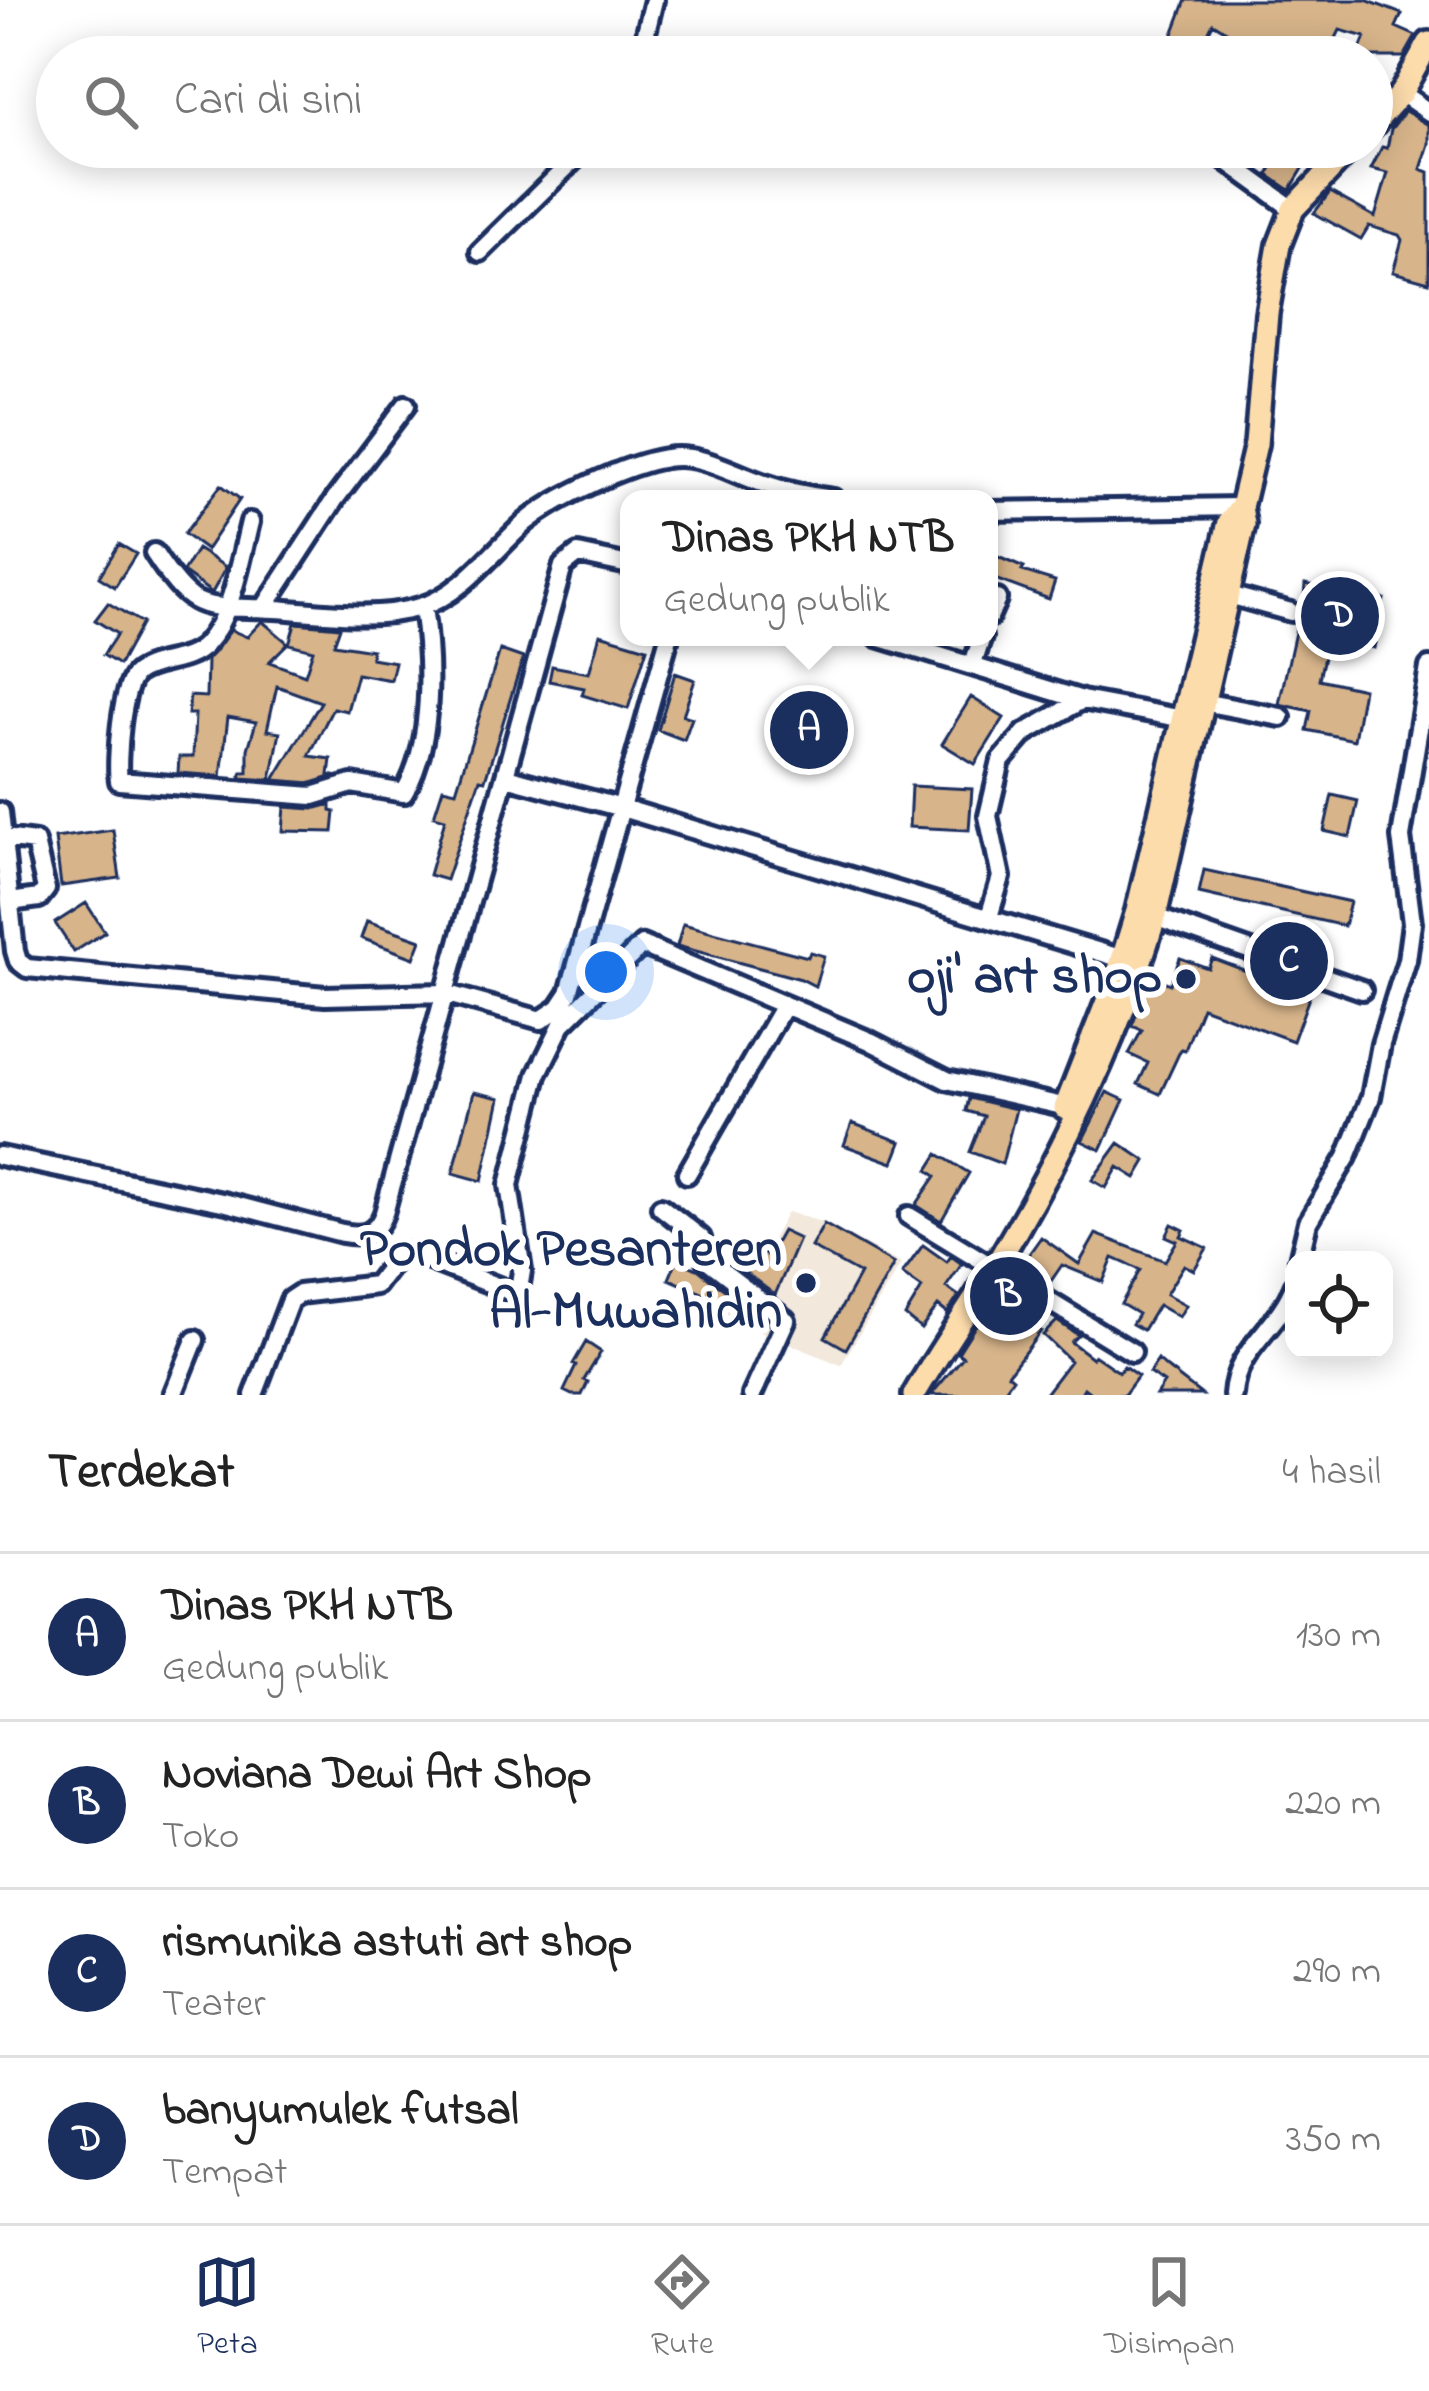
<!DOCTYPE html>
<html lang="id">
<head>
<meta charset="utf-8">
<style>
	:root { --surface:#fff; --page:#f6f6f6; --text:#222; --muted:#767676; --line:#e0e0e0; --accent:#1b2f5e }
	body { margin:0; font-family:"Indie Flower",sans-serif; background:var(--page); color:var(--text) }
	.controls { position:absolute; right:36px; bottom:36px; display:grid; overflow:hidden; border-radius:24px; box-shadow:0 6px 30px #0003 }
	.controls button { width:108px; height:108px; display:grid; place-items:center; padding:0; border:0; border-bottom:3px solid var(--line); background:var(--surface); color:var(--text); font:60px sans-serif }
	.you { position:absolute; left:606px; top:972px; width:42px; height:42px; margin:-30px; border:9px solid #fff; border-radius:50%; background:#1a73e8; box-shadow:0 0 0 18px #1a73e833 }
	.badge { display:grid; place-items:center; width:78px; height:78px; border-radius:50%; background:var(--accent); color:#fff; font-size:39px; font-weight:700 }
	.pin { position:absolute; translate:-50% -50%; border:6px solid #fff; box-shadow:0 3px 12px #0006 }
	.popup { position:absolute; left:620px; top:490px; width:378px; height:156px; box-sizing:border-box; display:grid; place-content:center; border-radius:24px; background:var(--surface); filter:drop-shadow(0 3px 9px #0005); font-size:39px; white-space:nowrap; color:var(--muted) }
	.popup b { font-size:45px; color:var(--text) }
	.popup::after { content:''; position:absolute; left:50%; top:100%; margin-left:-24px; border:24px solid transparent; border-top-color:var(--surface) }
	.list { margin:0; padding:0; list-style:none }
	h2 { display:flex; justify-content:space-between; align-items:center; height:156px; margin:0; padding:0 48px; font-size:51px }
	h2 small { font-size:39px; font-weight:400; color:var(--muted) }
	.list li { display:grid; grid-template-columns:78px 1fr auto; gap:36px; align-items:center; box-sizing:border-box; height:168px; padding:0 48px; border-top:3px solid var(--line) }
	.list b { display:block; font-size:45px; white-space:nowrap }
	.list p { margin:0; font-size:39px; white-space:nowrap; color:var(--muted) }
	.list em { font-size:39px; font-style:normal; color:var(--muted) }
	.icon { flex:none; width:66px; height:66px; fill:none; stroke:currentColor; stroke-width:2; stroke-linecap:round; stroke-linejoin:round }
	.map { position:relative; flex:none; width:1429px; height:1395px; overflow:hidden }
	.search { position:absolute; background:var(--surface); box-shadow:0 6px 30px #0003; left:36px; right:36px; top:36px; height:132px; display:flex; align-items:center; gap:30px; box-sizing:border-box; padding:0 42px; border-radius:66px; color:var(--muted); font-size:45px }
	.sheet { height:828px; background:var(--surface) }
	nav { display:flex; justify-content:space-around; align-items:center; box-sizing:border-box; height:168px; border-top:3px solid var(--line); background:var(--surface); font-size:33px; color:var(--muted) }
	nav a { display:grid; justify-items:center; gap:6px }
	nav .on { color:var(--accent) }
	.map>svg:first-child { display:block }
</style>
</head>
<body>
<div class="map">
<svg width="1429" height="1395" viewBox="0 0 1429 1395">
	<rect width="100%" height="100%" fill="#fff"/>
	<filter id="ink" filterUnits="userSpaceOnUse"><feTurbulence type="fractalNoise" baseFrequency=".00833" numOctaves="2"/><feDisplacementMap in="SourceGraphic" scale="24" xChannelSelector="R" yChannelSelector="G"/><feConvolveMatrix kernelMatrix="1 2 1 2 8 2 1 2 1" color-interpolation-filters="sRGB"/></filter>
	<g filter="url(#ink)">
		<path fill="#f3e8dc" d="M 787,1212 L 825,1223 L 901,1264 L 841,1365 L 738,1323 L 710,1302 L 748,1242 L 766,1251 Z"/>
		<path fill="#d7b48a" stroke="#1b2f5e" stroke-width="3" d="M 1186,0 L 1366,0 L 1402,14 L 1396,27 L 1416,36 L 1404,57 L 1357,57 L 1365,37 L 1340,30 L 1327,57 L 1229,57 L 1236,37 L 1213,23 L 1201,48 L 1172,37 Z
			M 1405,111 L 1429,125 L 1429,144 L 1421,169 L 1429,172 L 1429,282 L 1393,272 L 1402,240 L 1399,235 L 1369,226 L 1361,239 L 1314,213 L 1330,192 L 1375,217 L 1388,173 L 1371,169 L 1382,147 L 1387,148 L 1391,129 Z
			M 1237,147 L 1316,147 L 1290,190 L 1268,175 L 1275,162 Z
			M 221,485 L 240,499 L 206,550 L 184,534 Z
			M 119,544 L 136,554 L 115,587 L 99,577 Z
			M 197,549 L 226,567 L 212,593 L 183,572 Z
			M 998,557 L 1024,568 L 1022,571 L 1055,581 L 1049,599 L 989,577 Z
			M 1305,584 L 1384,599 L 1374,648 L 1328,639 L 1319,679 L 1363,689 L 1354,740 L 1307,730 L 1311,711 L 1279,704 L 1297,623 L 1303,614 Z
			M 108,603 L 142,623 L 119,665 L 103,655 L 117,634 L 95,620 Z
			M 262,621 L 288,643 L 269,662 L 305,675 L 313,650 L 289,644 L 295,623 L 340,627 L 334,644 L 372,650 L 371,658 L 395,662 L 391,680 L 357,674 L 347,711 L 333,708 L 309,756 L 331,759 L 329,775 L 334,776 L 312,783 L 274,780 L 321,702 L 277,686 L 267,730 L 280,732 L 271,780 L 240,778 L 242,772 L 248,772 L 248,749 L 256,722 L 228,717 L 221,776 L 178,773 L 179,757 L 193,757 L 195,714 L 188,714 L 190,696 L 206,697 L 207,660 L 231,630 L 247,637 Z
			M 600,634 L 647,648 L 628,709 L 582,695 L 584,688 L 549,681 L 552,666 L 589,673 Z
			M 500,650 L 523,658 L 485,780 L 480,779 L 446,880 L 429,875 L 445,819 L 434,816 L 443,788 L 456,791 Z
			M 675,673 L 695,680 L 683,715 L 692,718 L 684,740 L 658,730 Z
			M 971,697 L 1004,718 L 975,764 L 942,744 Z
			M 911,786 L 972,789 L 969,830 L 909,827 Z
			M 1332,795 L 1358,801 L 1350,837 L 1324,831 Z
			M 331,804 L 331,811 L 335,812 L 333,832 L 283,831 L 285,807 L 313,809 Z
			M 113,830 L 120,878 L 61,886 L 55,838 Z
			M 1204,870 L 1350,902 L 1344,926 L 1199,893 Z
			M 86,903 L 105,932 L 74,952 L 55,923 Z
			M 367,921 L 421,940 L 414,958 L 361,938 Z
			M 683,924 L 808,957 L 810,952 L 824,956 L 815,986 L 801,979 L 677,946 Z
			M 1180,958 L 1208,968 L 1212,958 L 1310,995 L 1293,1041 L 1202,1007 L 1185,1050 L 1181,1049 L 1160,1094 L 1138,1084 L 1148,1063 L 1129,1054 L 1142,1030 L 1132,1026 L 1151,976 L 1170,984 Z
			M 474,1092 L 500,1098 L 482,1181 L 453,1173 Z
			M 1107,1092 L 1124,1100 L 1101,1150 L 1082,1141 Z
			M 969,1098 L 1016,1109 L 1002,1164 L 970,1152 L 984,1116 L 966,1111 Z
			M 852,1123 L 901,1142 L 893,1163 L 844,1145 Z
			M 1119,1143 L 1146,1161 L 1136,1178 L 1118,1167 L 1106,1188 L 1092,1180 Z
			M 938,1154 L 969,1173 L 941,1221 L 916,1205 L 936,1176 L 928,1170 Z
			M 824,1224 L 894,1264 L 846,1349 L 825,1337 L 860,1274 L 811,1247 Z
			M 1172,1224 L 1184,1230 L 1181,1236 L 1207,1248 L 1194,1270 L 1184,1265 L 1166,1294 L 1186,1305 L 1179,1317 L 1158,1305 L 1143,1330 L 1132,1324 L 1138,1314 L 1121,1304 L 1140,1270 L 1113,1258 L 1103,1282 L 1062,1265 L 1051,1281 L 1046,1278 L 1043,1281 L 1019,1268 L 1041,1237 L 1079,1264 L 1096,1234 L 1165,1261 L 1177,1241 L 1166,1236 Z
			M 782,1231 L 799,1239 L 775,1295 L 746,1273 L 755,1251 L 768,1256 Z
			M 923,1245 L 947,1262 L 951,1256 L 962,1264 L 946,1287 L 959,1296 L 947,1313 L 938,1306 L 921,1329 L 905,1316 L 922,1288 L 902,1274 Z
			M 677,1260 L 699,1270 L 770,1325 L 727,1305 L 721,1315 L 710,1307 L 716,1299 L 669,1279 Z
			M 1000,1287 L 1024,1301 L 1016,1313 L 1041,1331 L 1008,1374 L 1013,1378 L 1001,1395 L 931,1395 L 963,1357 L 958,1353 Z
			M 1057,1321 L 1078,1335 L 1071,1342 L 1092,1358 L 1094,1355 L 1119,1372 L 1124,1366 L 1138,1376 L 1124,1395 L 1093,1395 L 1084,1388 L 1080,1395 L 1044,1395 L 1070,1361 L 1043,1335 Z
			M 586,1342 L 601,1352 L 584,1380 L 588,1382 L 582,1395 L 572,1395 L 564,1391 L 576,1366 L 573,1364 Z
			M 1158,1360 L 1167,1368 L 1202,1395 L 1156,1395 L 1164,1383 L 1149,1373 Z"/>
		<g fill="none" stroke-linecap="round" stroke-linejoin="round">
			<g stroke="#1b2f5e" stroke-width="26">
				<path id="minor" d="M 640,57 L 654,0
					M 1401,93 L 1429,112
					M 1218,147 L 1220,156 L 1293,209
					M 480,252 L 587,147
					M 989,511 L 1241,507
					M 250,522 C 240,561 233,614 205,645 C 187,664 156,659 137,673 C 121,685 116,763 119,781 L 313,796 L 352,784 L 404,793 C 434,743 431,662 423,607
					M 154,553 C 197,619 203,604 275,609 C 322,612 373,621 420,607 C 462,595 494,550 526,522 C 557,497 627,464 666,458 C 699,452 732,473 762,483 C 785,491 809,496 833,499
					M 1229,595 L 1291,612
					M 264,608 L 335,499 L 406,405
					M 989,617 L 997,599
					M 878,637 L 1082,700 L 1189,720
					M 973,664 L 982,637
					M 1192,700 L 1281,717
					M 506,777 L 622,808 L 1123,959
					M 0,812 L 15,951 L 18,961 L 27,968 L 325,996 L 444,993 L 541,1020 L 559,1008 L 569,993 L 669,637
					M 4,838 L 35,842 L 46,889 L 39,898 L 10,902
					M 989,917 L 1001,877 L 988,816 L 1001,761 L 1025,733 L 1082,700
					M 1155,917 L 1362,990
					M 0,1156 L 227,1203 L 342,1233 C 363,1237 376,1235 384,1213 L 563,566 L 578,554 L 629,565
					M 687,1174 L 783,1007
					M 661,1207 L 701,1238 L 706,1259 L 786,1320 L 752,1395
					M 909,1216 L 1132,1352
					M 1299,1260 L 1308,1222 L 1347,1157 L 1371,1097 L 1381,1044 L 1407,960 L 1412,923 L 1401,837 L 1429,667
					M 173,1395 L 195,1340
					M 254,1395 L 290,1300 L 299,1294 L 376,1285 L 400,1253 L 411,1253 L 509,1291 L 519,1289 L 522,1271 L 509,1185 L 537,1075 L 562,1024 L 642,945 L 870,1041 L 947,1080 L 1076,1109
					M 1233,1395 C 1235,1349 1279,1328 1294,1286"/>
			</g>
			<g stroke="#1b2f5e" stroke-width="30">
				<path id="major" d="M 1372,126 L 1401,93 L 1429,43
					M 1065,1108 L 1117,976 L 1137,911 L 1229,522 L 1241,507
					M 914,1395 C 939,1352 967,1312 993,1270 C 1059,1161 1118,1039 1155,917 L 1244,524 L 1241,507 L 1256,444 L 1267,313 L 1279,245 L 1293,209 L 1352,147"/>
			</g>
			<use href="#minor" stroke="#fff" stroke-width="16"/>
			<use href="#major" stroke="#fddcac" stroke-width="21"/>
		</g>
	</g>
	<g fill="#1b2f5e" stroke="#fff" stroke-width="4.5">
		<circle cx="1186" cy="979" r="12"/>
		<circle cx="806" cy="1283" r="12"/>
	</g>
	<g text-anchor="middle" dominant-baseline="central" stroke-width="12" stroke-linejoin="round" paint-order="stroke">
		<g font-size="54" font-weight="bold" fill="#1b2f5e" stroke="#fff" text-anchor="end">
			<text x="1162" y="979">oji' art shop</text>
			<text x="782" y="1252">Pondok Pesanteren<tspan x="782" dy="62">Al-Muwahidin</tspan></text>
		</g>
	</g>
</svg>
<div class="controls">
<button><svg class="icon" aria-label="locate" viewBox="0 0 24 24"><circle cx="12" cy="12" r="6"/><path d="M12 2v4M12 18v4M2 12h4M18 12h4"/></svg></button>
</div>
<div class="you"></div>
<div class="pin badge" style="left:809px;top:730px">A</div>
<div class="popup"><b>Dinas PKH NTB</b>Gedung publik</div>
<div class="pin badge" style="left:1009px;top:1296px">B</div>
<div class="pin badge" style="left:1289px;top:961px">C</div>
<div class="pin badge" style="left:1340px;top:616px">D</div>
<div class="search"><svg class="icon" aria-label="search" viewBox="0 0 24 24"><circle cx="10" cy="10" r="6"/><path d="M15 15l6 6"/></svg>Cari di sini</div>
</div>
<section class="sheet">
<h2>Terdekat<small>4 hasil</small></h2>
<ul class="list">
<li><span class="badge">A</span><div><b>Dinas PKH NTB</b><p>Gedung publik</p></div><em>130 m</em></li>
<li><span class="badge">B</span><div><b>Noviana Dewi Art Shop</b><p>Toko</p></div><em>220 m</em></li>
<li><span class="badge">C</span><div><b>rismunika astuti art shop</b><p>Teater</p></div><em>290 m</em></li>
<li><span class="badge">D</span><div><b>banyumulek futsal</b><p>Tempat</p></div><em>350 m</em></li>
</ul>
</section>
<nav>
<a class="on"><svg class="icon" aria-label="map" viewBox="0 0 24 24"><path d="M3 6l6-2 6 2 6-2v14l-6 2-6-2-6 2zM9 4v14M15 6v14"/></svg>Peta</a>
<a><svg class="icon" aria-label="directions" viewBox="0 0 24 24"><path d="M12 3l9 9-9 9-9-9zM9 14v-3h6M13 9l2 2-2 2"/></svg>Rute</a>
<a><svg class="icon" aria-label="saved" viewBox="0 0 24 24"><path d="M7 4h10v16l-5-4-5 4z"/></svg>Disimpan</a>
</nav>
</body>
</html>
